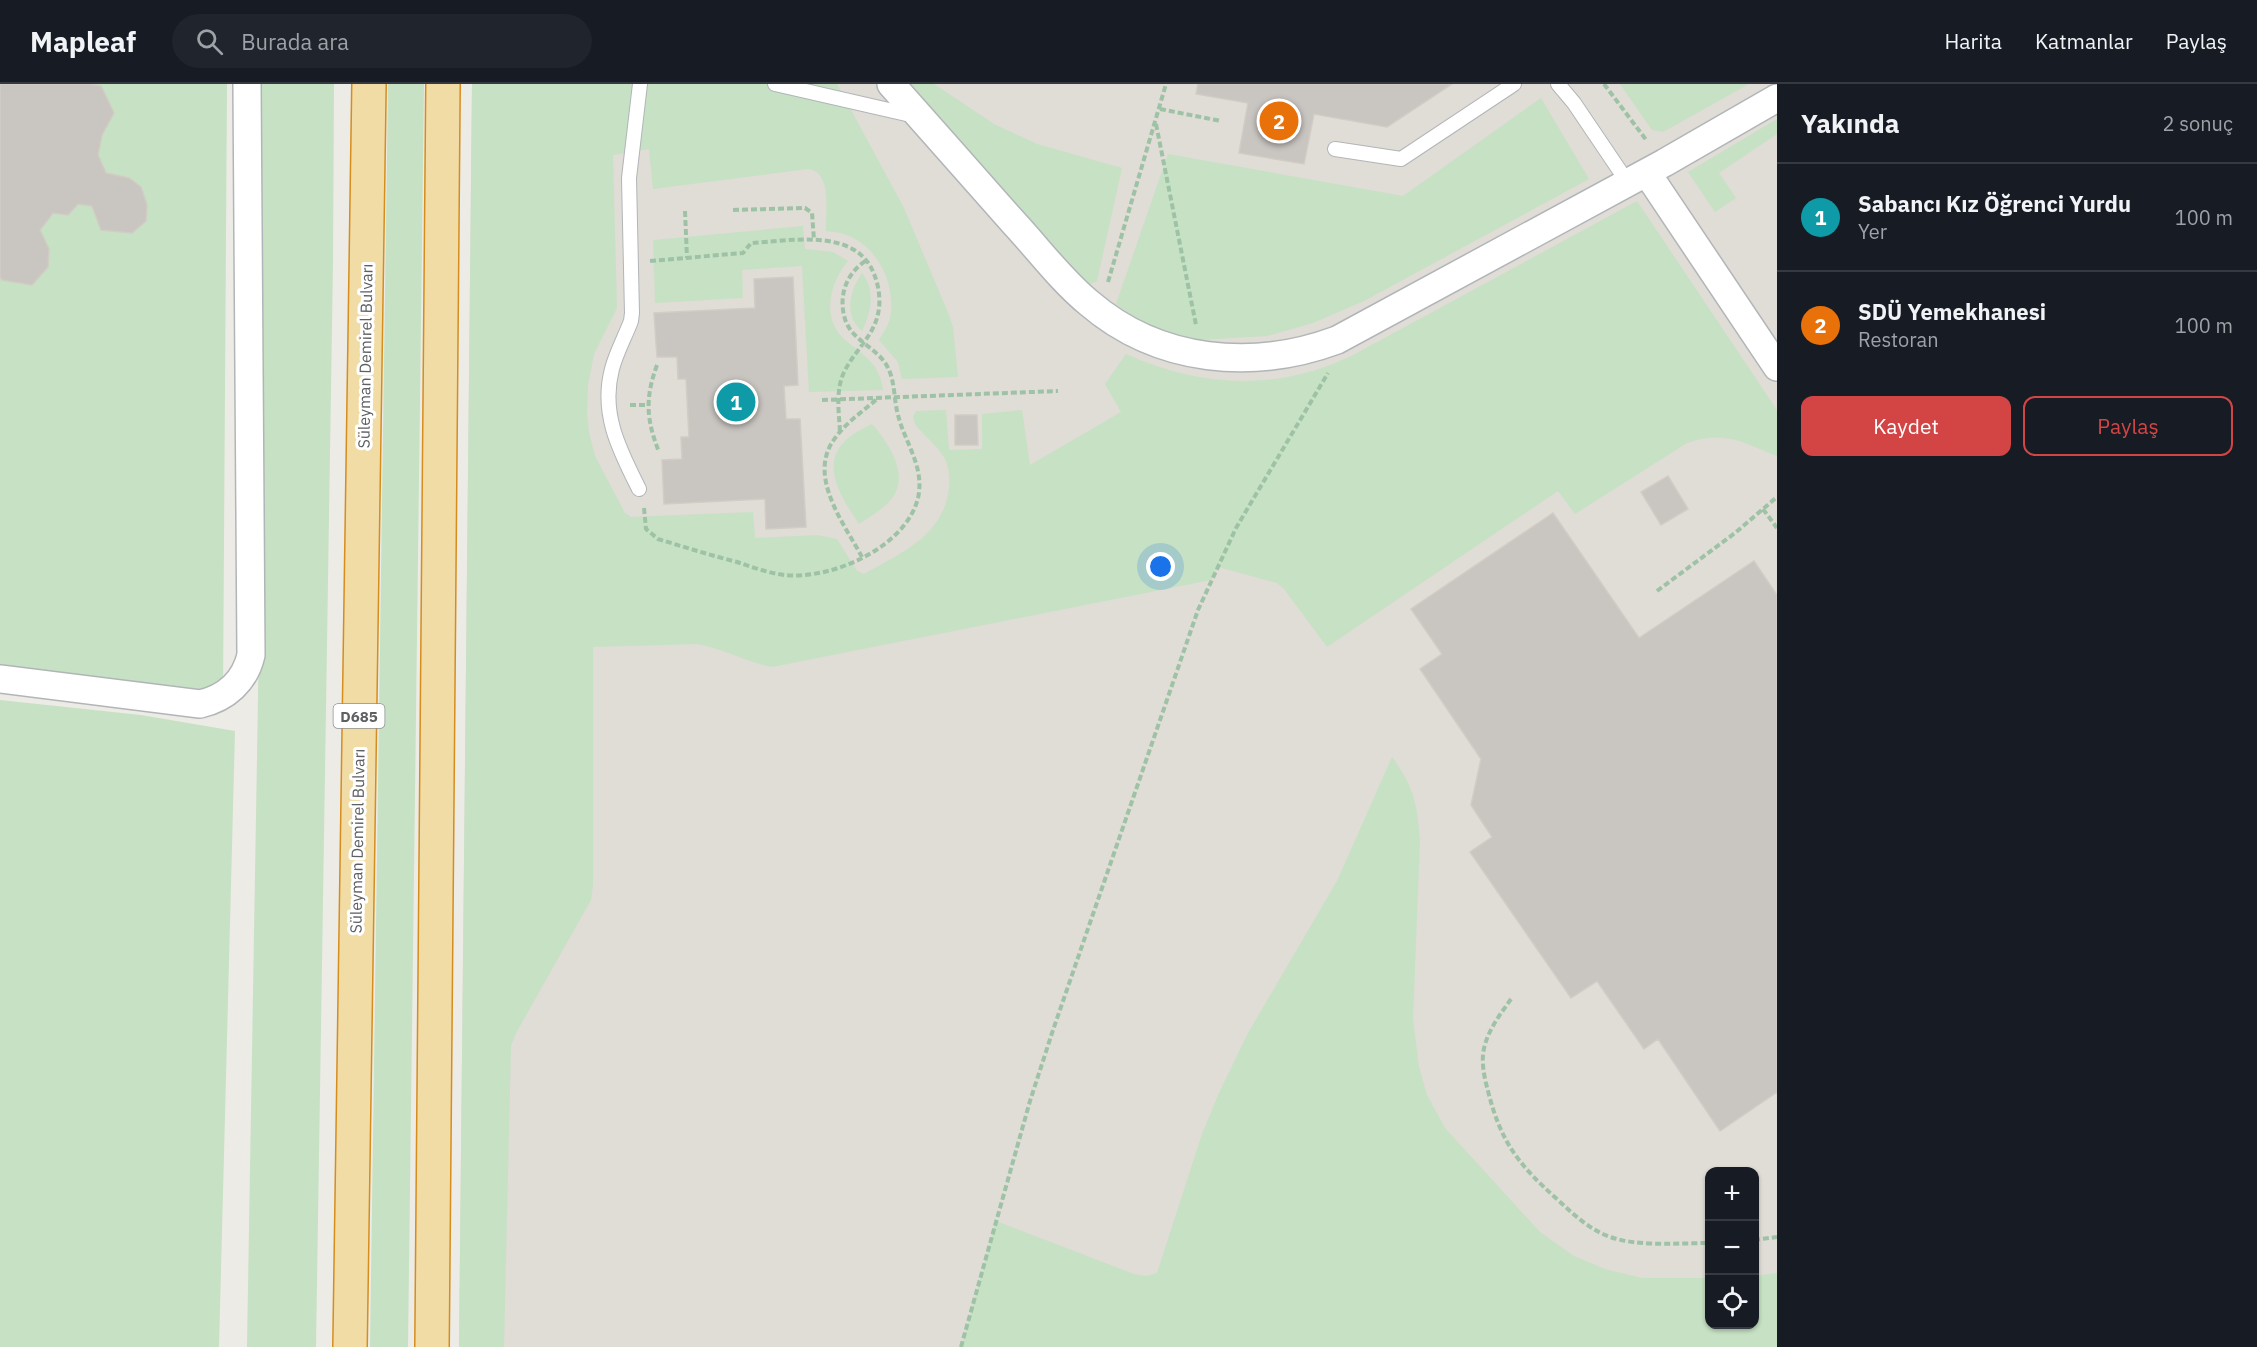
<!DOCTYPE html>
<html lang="tr">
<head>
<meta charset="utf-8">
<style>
	:root { --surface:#171b24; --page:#20242c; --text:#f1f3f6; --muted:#9ea1a6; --line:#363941; --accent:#d34545 }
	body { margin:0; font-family:"IBM Plex Sans",sans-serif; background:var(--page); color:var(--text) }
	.controls { position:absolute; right:18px; bottom:18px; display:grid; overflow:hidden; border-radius:12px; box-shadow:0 2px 4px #0004 }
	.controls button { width:54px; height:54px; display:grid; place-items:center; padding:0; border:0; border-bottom:2px solid var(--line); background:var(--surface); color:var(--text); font:30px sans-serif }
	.you { position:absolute; left:1161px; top:483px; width:21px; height:21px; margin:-15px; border:4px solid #fff; border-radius:50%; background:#1a73e8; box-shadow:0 0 0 9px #1a73e833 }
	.badge { display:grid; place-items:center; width:39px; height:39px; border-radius:50%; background:var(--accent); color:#fff; font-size:20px; font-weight:700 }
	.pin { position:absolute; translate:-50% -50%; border:3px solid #fff; box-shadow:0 2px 6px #0006 }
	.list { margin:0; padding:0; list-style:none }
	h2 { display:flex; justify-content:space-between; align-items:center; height:78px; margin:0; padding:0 24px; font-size:26px }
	h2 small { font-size:20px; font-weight:400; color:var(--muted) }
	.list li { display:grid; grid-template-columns:39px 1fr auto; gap:18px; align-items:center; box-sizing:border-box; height:108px; padding:0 24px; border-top:2px solid var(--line) }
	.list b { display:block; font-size:22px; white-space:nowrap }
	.list p { margin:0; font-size:20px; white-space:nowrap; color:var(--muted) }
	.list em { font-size:20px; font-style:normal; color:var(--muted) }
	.actions { display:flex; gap:12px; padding:18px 24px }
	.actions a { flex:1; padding:14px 0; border:2px solid var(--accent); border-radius:12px; text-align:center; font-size:21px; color:var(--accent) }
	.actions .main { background:var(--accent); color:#fff }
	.icon { flex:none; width:33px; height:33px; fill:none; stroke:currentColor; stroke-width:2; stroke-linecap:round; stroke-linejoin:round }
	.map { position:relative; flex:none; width:1777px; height:1263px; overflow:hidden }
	header { display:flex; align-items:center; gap:36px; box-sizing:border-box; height:84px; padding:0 30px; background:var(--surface); border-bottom:2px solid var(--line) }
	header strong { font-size:28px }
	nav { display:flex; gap:33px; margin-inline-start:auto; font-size:21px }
	.search { width:420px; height:54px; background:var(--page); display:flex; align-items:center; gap:15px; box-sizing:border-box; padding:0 21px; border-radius:33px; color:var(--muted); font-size:22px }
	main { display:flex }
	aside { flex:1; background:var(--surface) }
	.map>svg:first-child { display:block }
</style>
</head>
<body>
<header>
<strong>Mapleaf</strong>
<div class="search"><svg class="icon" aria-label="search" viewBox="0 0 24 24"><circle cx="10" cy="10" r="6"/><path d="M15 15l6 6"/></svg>Burada ara</div>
<nav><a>Harita</a><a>Katmanlar</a><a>Paylaş</a></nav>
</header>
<main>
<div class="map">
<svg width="1777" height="1263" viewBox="0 0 1777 1263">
	<rect width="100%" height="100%" fill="#edebe5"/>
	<path fill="#e0dcd6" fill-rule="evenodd" d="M 472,0 L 1777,0 L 1777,1263 L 459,1263 ZM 1710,1088 L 1754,1088 L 1754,1240 L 1710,1240 Z"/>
	<path fill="#c7e1c4" d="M 0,0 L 227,0 L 223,611 L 0,595 Z
		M 262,0 L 334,0 L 333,178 L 316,1263 L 247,1263 L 262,377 Z
		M 388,0 L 424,0 L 408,1263 L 370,1263 Z
		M 472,0 L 837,0 L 904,124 L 949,231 L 953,243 L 958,293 L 902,295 L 898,278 L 879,256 C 883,249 888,242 890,235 C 896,204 881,168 853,154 C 845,149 835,148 826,147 C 825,128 833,88 808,85 L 653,105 L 649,65 L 613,71 L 617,224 L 594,270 L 588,301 L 587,329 L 589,348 L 595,372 L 625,429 L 631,433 L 753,428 L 755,454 L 817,451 L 837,455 L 857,487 L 864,490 C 899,470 939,454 948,411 C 950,400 950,385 945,375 C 938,362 923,351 915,340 L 913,333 L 916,327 L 946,326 L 949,366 L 982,365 L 982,330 L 1022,326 L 1030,381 L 1121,328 L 1105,300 L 1126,270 C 1201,304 1280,308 1355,270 L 1637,117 L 1777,326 L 1777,372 C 1742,358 1725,346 1687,359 L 1575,430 L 1558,407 L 1327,563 L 1284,505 L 1277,499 L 1218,483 L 1211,496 L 772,583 C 746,578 724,565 698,560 L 593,563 L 593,801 L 591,816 L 516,949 L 511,962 L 504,1263 L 459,1263 Z
		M 906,0 L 934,0 L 994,40 L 1037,60 L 1122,84 L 1097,197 L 1087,202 Z
		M 1620,0 L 1749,0 L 1663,48 L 1652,46 Z
		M 1541,14 L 1589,95 L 1364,217 L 1313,239 L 1267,252 L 1199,256 L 1167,248 L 1135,234 L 1116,220 L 1168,70 L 1403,112 Z
		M 1777,35 L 1777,50 L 1719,89 L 1736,114 L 1715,128 L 1688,88 Z
		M 803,142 L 805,165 L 833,168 L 848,177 C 831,197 821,231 842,253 C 862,272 879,276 883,306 L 809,308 L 802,182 L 742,186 L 743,214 L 655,219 L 653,156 Z
		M 862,189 C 876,207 871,228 862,247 C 843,231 850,206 862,189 Z
		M 872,340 C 890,361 914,396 886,421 C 878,428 868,434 859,440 C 842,414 816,378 851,352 C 857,347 865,344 872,340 Z
		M 0,616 L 141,631 L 235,647 L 219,1263 L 0,1263 Z
		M 1392,673 C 1414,703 1417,719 1420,756 L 1413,935 L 1419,983 L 1427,1011 L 1445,1044 L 1540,1148 L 1574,1172 L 1605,1185 L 1642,1194 L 1709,1194 L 1710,1240 L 1754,1240 L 1755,1192 L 1777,1189 L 1777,1263 L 961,1263 L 996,1137 L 1134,1190 L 1147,1192 L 1157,1189 L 1202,1050 L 1219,1009 L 1248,949 L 1337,797 Z"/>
	<path fill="#c9c5c1" stroke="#d1ccc4" stroke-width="1.5" d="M 0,0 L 89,0 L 101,2 L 114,29 L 102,51 L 98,71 L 106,89 L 129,94 L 141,103 L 147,121 L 146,137 L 132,149 L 101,146 L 92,122 L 78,120 L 68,131 L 53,129 L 40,146 L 49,165 L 48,183 L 32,201 L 2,196 L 0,193 Z
		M 1198,0 L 1452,0 L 1387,43 L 1314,30 L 1304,80 L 1239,69 L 1248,19 L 1196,10 Z
		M 793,193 L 798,301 L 784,302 L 786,335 L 800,335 L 806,443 L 766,445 L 765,415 L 664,420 L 662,376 L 682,375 L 681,353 L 689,353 L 686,295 L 678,295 L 677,273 L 657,273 L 654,229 L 755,224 L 754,195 Z
		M 955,331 L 977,331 L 978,361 L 955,361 Z
		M 1668,392 L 1688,425 L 1661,441 L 1641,408 Z
		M 1553,429 L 1639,554 L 1754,477 L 1777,511 L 1777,1008 L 1720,1047 L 1658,955 L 1644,965 L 1597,897 L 1571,914 L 1470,768 L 1492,753 L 1471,721 L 1481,675 L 1420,585 L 1442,570 L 1411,525 Z"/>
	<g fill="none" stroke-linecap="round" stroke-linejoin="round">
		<g stroke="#b2b5b8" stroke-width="16">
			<path id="service" d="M 775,0 L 915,32
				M 1558,0 L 1574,19 L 1628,99
				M 1335,65 L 1401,75 L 1514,0
				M 639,405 C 620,367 600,330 612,285 C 616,269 625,253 631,237 L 632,229 L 629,94 L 640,0"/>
		</g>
		<g stroke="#b2b5b8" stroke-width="30">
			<path id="minor" d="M 891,0 C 932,46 973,93 1014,139 C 1039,166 1061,196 1089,219 C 1159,279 1253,287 1337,256 L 1664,79 L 1777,14
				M 1647,89 L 1777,283
				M 0,595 L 200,620 C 226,614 245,597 251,571 L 247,0"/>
		</g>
		<g stroke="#d58d1d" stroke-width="36">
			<path id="trunk" d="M 350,1263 L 369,0
				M 432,1263 L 443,0"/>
		</g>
		<path stroke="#9ec2a6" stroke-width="4" stroke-dasharray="6 3" stroke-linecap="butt" d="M 1604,0 L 1647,57
			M 1160,25 L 1221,37
			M 1156,40 L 1196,241
			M 733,126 L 805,124 L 812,129 L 814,156
			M 685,127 L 687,174
			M 650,177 L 743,169 L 751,159 C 790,157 856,143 874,190 C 879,202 881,217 878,230 C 873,254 850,271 842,293 C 836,310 839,330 840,348
			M 1108,198 L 1166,0
			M 657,281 C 645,314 646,335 659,368
			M 822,316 L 1058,307
			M 630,321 L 647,321
			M 644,424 L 646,445 L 658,455 C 684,463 710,471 737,478 C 752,483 768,489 785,491 C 832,496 906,463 918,414 C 925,383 905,359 898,331 C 894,316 895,300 889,286 C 880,264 852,258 845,235 C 838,212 846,189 867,176
			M 1763,425 L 1777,444
			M 862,473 C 845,441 808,394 833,357 C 844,340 862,328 877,315
			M 1657,507 L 1735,449 L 1777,413
			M 1511,915 C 1499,932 1485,950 1483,971 C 1482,983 1485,996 1488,1007 C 1501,1059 1519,1081 1558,1116 C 1574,1131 1589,1145 1610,1153 C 1640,1163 1678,1159 1710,1159
			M 1754,1156 L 1777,1153
			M 961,1263 L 1030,1017 L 1053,946 L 1198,526 L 1236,444 L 1328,289"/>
		<use href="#service" stroke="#fff" stroke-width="14"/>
		<use href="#minor" stroke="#fff" stroke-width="27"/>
		<use href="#trunk" stroke="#f2dca6" stroke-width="33"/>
	</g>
	<g text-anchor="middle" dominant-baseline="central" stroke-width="6" stroke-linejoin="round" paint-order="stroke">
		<rect fill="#fff" stroke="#8e9092" stroke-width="1.5" x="333.5" y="620" width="51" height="24" rx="4.5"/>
		<g font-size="15" font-weight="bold" fill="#5d6063">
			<text x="359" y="632">D685</text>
		</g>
		<g font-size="16" fill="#5d6063" stroke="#fff">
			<text transform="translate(365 272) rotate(-89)">Süleyman Demirel Bulvarı</text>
			<text transform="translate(357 757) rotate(-89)">Süleyman Demirel Bulvarı</text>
		</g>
	</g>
</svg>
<div class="controls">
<button>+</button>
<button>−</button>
<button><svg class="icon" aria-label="locate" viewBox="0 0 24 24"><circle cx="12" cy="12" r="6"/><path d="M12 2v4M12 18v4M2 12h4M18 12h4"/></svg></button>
</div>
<div class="you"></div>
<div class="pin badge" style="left:736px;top:318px;background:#0f9aa8">1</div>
<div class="pin badge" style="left:1279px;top:37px;background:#e8710a">2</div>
</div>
<aside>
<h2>Yakında<small>2 sonuç</small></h2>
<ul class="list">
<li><span class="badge" style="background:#0f9aa8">1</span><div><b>Sabancı Kız Öğrenci Yurdu</b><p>Yer</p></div><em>100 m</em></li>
<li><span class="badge" style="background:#e8710a">2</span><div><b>SDÜ Yemekhanesi</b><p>Restoran</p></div><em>100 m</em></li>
</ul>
<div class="actions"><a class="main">Kaydet</a><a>Paylaş</a></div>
</aside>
</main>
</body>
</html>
